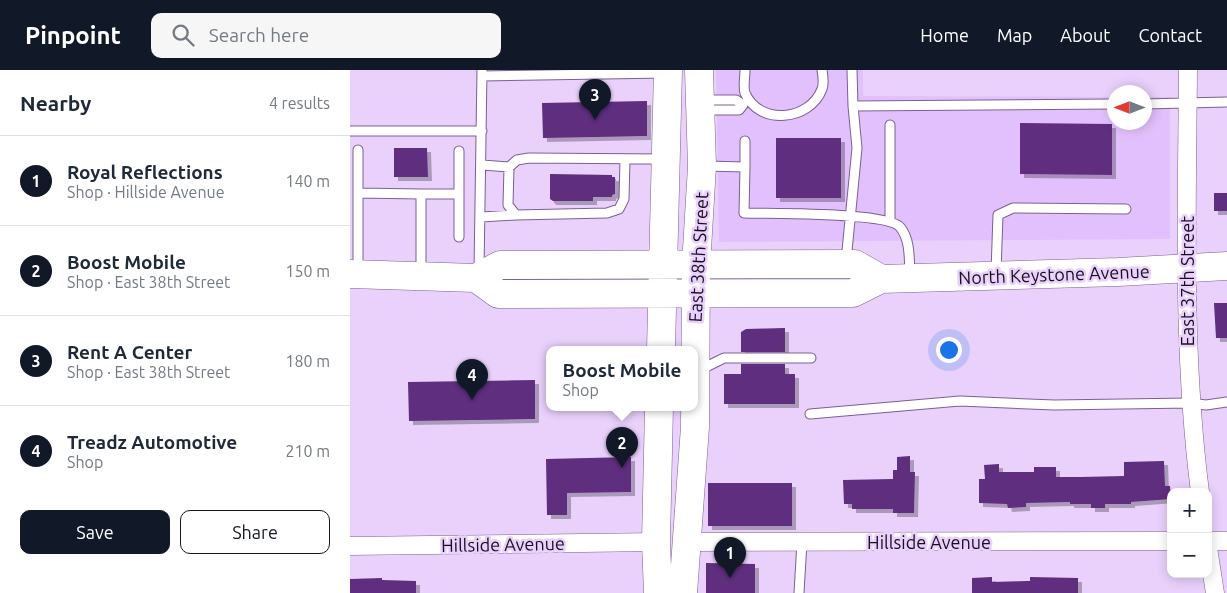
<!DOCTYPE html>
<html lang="en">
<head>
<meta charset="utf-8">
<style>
	:root { --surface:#fff; --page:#f6f6f7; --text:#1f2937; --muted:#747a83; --line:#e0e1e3; --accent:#111827 }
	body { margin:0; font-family:Ubuntu,sans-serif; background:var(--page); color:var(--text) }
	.controls { position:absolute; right:15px; bottom:15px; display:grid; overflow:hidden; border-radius:10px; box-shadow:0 2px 12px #0003 }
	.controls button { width:45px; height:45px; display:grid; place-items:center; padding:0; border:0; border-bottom:1px solid var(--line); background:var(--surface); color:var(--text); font:25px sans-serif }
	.compass { position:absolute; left:757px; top:15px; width:45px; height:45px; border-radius:50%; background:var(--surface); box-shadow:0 2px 12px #0003; rotate:270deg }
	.you { position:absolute; left:598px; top:279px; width:18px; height:18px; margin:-12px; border:4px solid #fff; border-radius:50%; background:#1a73e8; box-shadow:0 0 0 8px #1a73e833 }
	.badge { display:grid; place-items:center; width:32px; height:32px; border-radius:50%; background:var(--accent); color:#fff; font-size:16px; font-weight:700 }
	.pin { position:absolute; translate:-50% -41px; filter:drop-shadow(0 1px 2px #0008) }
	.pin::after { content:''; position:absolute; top:26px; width:18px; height:15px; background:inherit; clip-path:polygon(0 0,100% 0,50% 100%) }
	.popup { position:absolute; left:196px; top:276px; width:152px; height:65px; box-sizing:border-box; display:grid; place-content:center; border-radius:10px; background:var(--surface); filter:drop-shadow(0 1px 4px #0005); font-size:16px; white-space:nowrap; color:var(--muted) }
	.popup b { font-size:19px; color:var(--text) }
	.popup::after { content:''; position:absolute; left:50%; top:100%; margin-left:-10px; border:10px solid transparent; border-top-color:var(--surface) }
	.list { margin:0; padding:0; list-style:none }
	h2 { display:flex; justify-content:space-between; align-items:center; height:65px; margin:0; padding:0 20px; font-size:21px }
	h2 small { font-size:16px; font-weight:400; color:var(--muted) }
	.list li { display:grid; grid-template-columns:32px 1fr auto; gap:15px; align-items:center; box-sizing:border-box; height:90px; padding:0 20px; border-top:1px solid var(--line) }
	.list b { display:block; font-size:19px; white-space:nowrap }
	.list p { margin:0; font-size:16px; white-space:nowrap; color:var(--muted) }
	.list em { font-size:16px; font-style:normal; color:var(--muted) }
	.actions { display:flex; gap:10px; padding:15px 20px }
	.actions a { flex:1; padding:11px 0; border:1px solid var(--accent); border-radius:10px; text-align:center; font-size:18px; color:var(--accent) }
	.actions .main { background:var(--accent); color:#fff }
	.icon { flex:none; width:28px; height:28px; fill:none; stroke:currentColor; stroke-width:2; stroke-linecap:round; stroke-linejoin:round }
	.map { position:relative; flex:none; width:877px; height:523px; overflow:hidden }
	header { display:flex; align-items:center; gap:30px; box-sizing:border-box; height:70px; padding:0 25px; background:var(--accent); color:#fff }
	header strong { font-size:24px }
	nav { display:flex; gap:28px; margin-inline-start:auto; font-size:18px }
	.search { width:350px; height:45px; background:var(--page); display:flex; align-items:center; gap:12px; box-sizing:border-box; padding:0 18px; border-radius:10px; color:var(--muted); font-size:19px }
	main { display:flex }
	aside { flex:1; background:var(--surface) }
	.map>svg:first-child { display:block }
</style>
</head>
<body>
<header>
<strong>Pinpoint</strong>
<div class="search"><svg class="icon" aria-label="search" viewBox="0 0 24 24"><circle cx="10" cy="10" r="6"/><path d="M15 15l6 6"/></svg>Search here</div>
<nav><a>Home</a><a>Map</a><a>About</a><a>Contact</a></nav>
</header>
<main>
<aside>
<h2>Nearby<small>4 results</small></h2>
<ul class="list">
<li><span class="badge">1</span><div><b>Royal Reflections</b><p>Shop · Hillside Avenue</p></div><em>140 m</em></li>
<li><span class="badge">2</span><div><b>Boost Mobile</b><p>Shop · East 38th Street</p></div><em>150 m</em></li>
<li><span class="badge">3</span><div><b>Rent A Center</b><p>Shop · East 38th Street</p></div><em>180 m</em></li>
<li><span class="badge">4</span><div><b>Treadz Automotive</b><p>Shop</p></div><em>210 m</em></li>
</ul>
<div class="actions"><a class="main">Save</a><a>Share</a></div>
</aside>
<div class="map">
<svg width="877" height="523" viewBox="0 0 877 523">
	<defs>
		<filter id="shadow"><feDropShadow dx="4" dy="4" stdDeviation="0" flood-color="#0004"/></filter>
	</defs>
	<rect width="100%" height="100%" fill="#e9d1fc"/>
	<path fill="#e2c0fd" d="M 366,0 L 513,0 L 513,26 L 764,27 L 764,52 L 794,52 L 795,27 L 820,27 L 820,169 L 369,172 Z"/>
	<path fill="#5f2d7e" filter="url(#shadow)" d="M 297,31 L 297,66 L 193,68 L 192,33 Z
		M 670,53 L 762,54 L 762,105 L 670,104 Z
		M 426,68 L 491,68 L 491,128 L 426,128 Z
		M 44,78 L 77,78 L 78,107 L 44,107 Z
		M 200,104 L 262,105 L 262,107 L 265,107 L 265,124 L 262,125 L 262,127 L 243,127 L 243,131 L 203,131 L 200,129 Z
		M 864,123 L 877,123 L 877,141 L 864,141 Z
		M 864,233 L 877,233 L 877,268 L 866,268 Z
		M 435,258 L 435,282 L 391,282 L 391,262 L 396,259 Z
		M 391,294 L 435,294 L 435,304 L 445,304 L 445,334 L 374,334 L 374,304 L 391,304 Z
		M 185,310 L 185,349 L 59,351 L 58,312 Z
		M 560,386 L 560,402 L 565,402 L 564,443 L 543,443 L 543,439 L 502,439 L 502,434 L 494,434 L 493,410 L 543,409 L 543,400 L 547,400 L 547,387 Z
		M 281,387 L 281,422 L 217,423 L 217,445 L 197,445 L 196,389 Z
		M 814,391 L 815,416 L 820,416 L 821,429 L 781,432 L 781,434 L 755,434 L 755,438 L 741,438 L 741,434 L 720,434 L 720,432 L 676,433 L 676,437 L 658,438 L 657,434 L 629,433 L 629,409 L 635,409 L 634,395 L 649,394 L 649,402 L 684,402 L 684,397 L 706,397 L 706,407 L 731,407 L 774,406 L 774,392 Z
		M 358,413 L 442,413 L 442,456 L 358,456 Z
		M 356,493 L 405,494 L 405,523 L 356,523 Z
		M 642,507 L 642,512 L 677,511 L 680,511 L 680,507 L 728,508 L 728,523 L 622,523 L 622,508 Z
		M 32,508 L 32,510 L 66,511 L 66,523 L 0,523 L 0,509 Z"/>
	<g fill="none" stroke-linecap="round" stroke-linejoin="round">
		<g stroke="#7b6090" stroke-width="11">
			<path id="lane" d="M 395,0 C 395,7 393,17 395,23 C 409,56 460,51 472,19 C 474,14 473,6 472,0
				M 132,6 L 316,3
				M 794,34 L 877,32
				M 357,35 L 361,30 L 386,30 L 393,35 L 389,40 L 361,40 L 357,35
				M 503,36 L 764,34
				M 0,61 L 132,61
				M 8,80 L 8,123
				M 109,81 L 109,167
				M 275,89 L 274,129 L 269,139 L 257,143 L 166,145 L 158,135 L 159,97 L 167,90 L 179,88 C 223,88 268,89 312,89
				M 132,95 L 159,97
				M 356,96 L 395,97 L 394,143 C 420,144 537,142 550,157 C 561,170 559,191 560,206
				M 395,97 L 395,71
				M 71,124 L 109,124
				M 131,147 L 166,145
				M 540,150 L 540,55
				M 496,191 L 507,78 L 503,36 L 502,0
				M 8,201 L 8,123 L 71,124 L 71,203
				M 129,201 L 132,0
				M 646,202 L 648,145 L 663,138 L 776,139
				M 350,300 L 374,288 L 461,288
				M 460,344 L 610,331 L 704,335 L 840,333 L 856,335 L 877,332
				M 449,523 L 452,472"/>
		</g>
		<g stroke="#7b6090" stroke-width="19">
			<path id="street" d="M 838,0 C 837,141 832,282 850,422
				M 858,471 L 877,471
				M 338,472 L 821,471
				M 0,476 L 306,472
				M 858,478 L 865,523"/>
		</g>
		<g stroke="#7b6090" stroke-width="29">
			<path id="primary" d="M 0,204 L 126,208 L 150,195 L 505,194 L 531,209
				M 126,208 L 148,224 L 503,223 L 531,209 L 768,202 L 877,196
				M 311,279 L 318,0
				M 308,523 L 306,472 L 309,337
				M 333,523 L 345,357 L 346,196 L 352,96 L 349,0"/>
		</g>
		<use href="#lane" stroke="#fff" stroke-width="9"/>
		<use href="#street" stroke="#fff" stroke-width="18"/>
		<use href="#primary" stroke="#fff" stroke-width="28"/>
	</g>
	<g text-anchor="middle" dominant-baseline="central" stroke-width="5" stroke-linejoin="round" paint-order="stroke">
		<g font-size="18" fill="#180e20" stroke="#e9d1fc">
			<text transform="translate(348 187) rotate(-87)">East 38th Street</text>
			<text transform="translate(704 204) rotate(-2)">North Keystone Avenue</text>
			<text transform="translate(837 211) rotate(-90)">East 37th Street</text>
			<text x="579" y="472">Hillside Avenue</text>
			<text transform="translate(153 474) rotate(-1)">Hillside Avenue</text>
		</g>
	</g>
</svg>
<div class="controls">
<button>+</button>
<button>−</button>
</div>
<svg class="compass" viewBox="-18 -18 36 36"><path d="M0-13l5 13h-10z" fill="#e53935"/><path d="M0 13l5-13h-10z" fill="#747a83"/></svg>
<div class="you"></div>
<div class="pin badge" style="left:380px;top:508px">1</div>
<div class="pin badge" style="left:272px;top:398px">2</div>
<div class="popup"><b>Boost Mobile</b>Shop</div>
<div class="pin badge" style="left:245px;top:50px">3</div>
<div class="pin badge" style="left:122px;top:330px">4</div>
</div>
</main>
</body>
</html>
